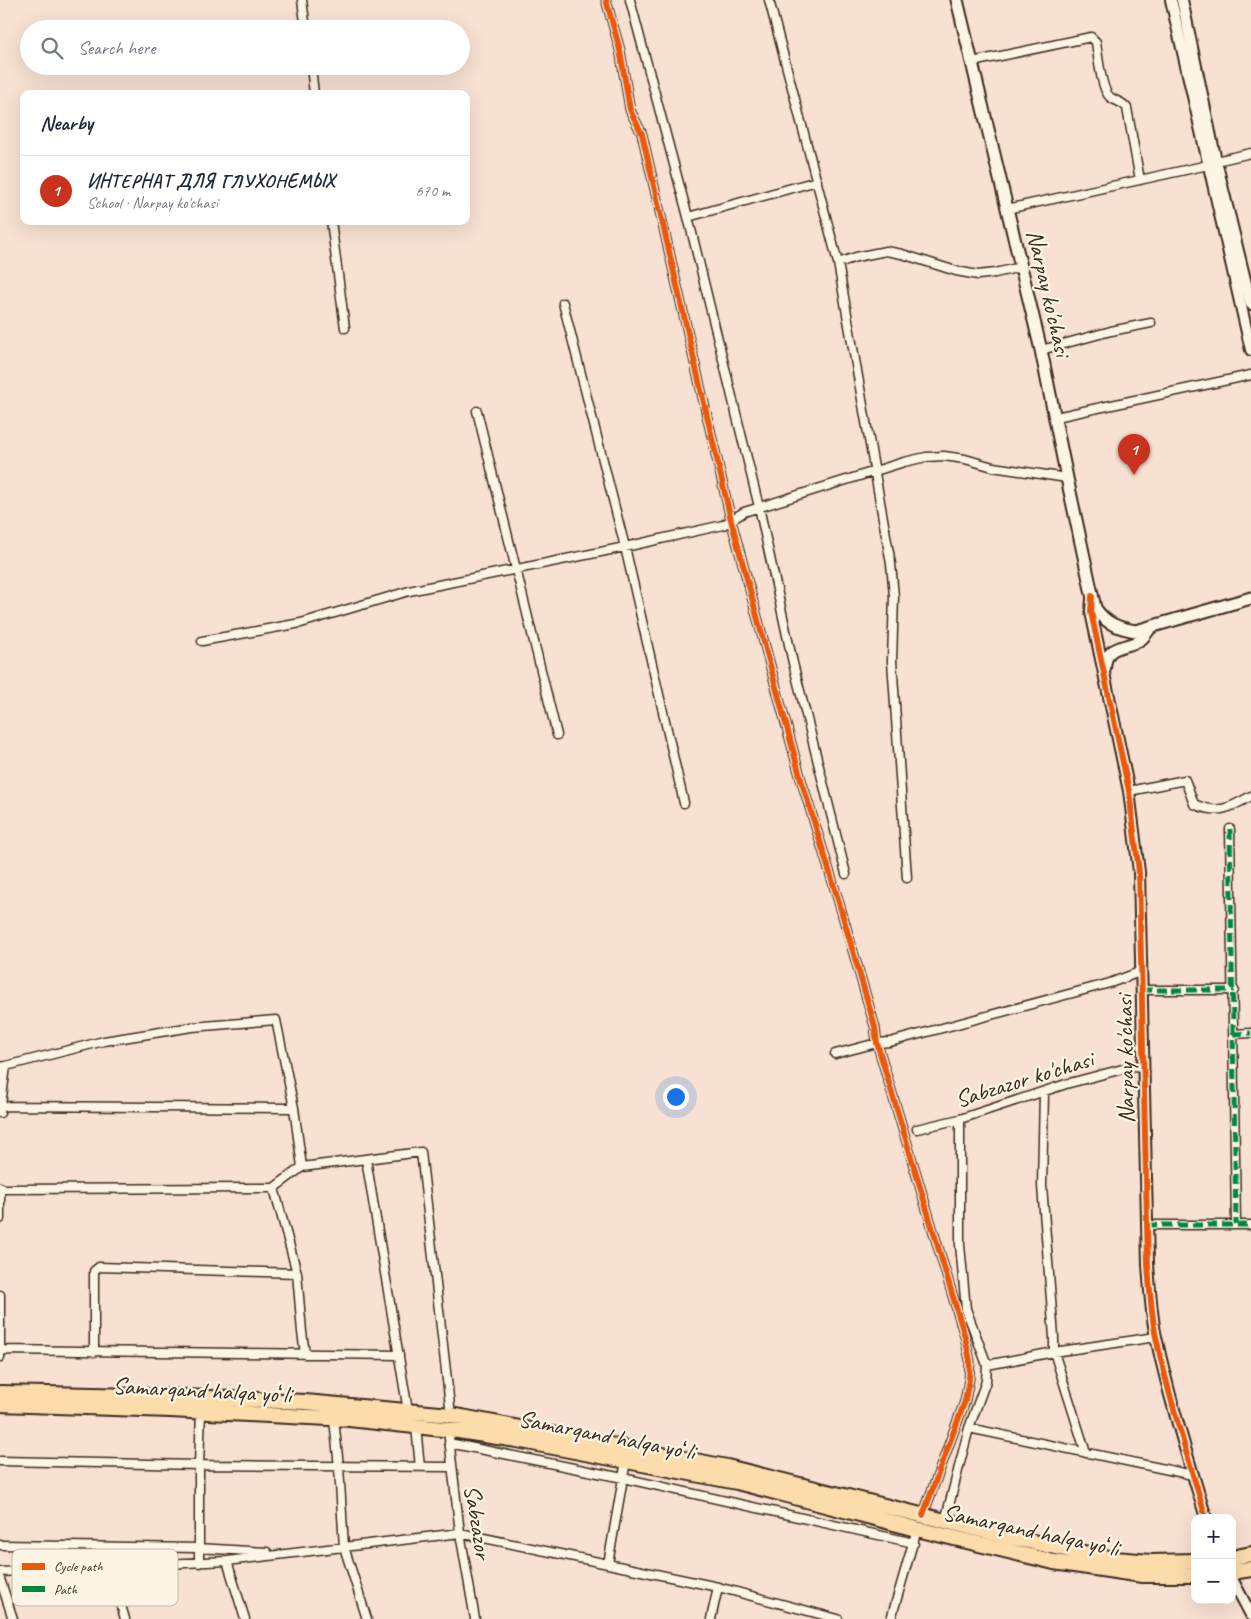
<!DOCTYPE html>
<html lang="en">
<head>
<meta charset="utf-8">
<style>
	:root { --surface:#fff; --page:#f6f6f7; --text:#1f2937; --muted:#747a83; --line:#e0e1e3; --accent:#c8321e }
	body { margin:0; font-family:Caveat,sans-serif; background:var(--page); color:var(--text) }
	.controls { position:absolute; right:15px; bottom:15px; display:grid; overflow:hidden; border-radius:10px; box-shadow:0 5px 20px #0002 }
	.controls button { width:45px; height:45px; display:grid; place-items:center; padding:0; border:0; border-bottom:1px solid var(--line); background:var(--surface); color:var(--text); font:25px sans-serif }
	.you { position:absolute; left:675px; top:1096px; width:18px; height:18px; margin:-12px; border:4px solid #fff; border-radius:50%; background:#1a73e8; box-shadow:0 0 0 8px #1a73e833 }
	.badge { display:grid; place-items:center; width:32px; height:32px; border-radius:50%; background:var(--accent); color:#fff; font-size:16px; font-weight:700 }
	.pin { position:absolute; translate:-50% -41px; filter:drop-shadow(0 1px 2px #0008) }
	.pin::after { content:''; position:absolute; top:26px; width:18px; height:15px; background:inherit; clip-path:polygon(0 0,100% 0,50% 100%) }
	.list { margin:0; padding:0; list-style:none }
	h2 { display:flex; justify-content:space-between; align-items:center; height:65px; margin:0; padding:0 20px; font-size:21px }
	h2 small { font-size:16px; font-weight:400; color:var(--muted) }
	.list li { display:grid; grid-template-columns:32px 1fr auto; gap:15px; align-items:center; box-sizing:border-box; height:70px; padding:0 20px; border-top:1px solid var(--line) }
	.list b { display:block; font-size:19px; white-space:nowrap }
	.list p { margin:0; font-size:16px; white-space:nowrap; color:var(--muted) }
	.list em { font-size:16px; font-style:normal; color:var(--muted) }
	.icon { flex:none; width:28px; height:28px; fill:none; stroke:currentColor; stroke-width:2; stroke-linecap:round; stroke-linejoin:round }
	.map { position:relative; flex:none; width:1251px; height:1619px; overflow:hidden }
	.search { position:absolute; background:var(--surface); box-shadow:0 5px 20px #0002; left:20px; top:20px; width:450px; height:55px; display:flex; align-items:center; gap:12px; box-sizing:border-box; padding:0 18px; border-radius:28px; color:var(--muted); font-size:19px }
	.panel { position:absolute; background:var(--surface); box-shadow:0 5px 20px #0002; left:20px; top:90px; width:450px; height:135px; border-radius:10px }
	.map>svg:first-child { display:block }
</style>
</head>
<body>
<div class="map">
<svg width="1251" height="1619" viewBox="0 0 1251 1619">
	<rect width="100%" height="100%" fill="#f8e1d2"/>
	<filter id="ink" filterUnits="userSpaceOnUse"><feTurbulence type="fractalNoise" baseFrequency=".02" numOctaves="2"/><feDisplacementMap in="SourceGraphic" scale="10" xChannelSelector="R" yChannelSelector="G"/><feConvolveMatrix kernelMatrix="1 2 1 2 8 2 1 2 1" color-interpolation-filters="sRGB"/></filter>
	<g filter="url(#ink)">
		<g fill="none" stroke-linecap="round" stroke-linejoin="round">
			<g stroke="#3b2a1e" stroke-width="11">
				<path id="minor" d="M 302,0 L 306,29
					M 606,0 L 620,50 L 630,110 L 642,134 L 731,520 L 800,776 L 837,896 L 875,1027 L 877,1043 L 965,1337 L 970,1361 L 969,1379 L 965,1401 L 923,1515
					M 630,0 L 688,217 L 759,507 L 793,663 L 846,874
					M 769,0 L 838,263 L 891,564 L 894,596 L 892,661 L 907,878
					M 972,62 L 1091,37 L 1096,42 C 1098,55 1101,90 1110,97 C 1116,102 1122,101 1127,108 L 1140,180
					M 311,66 L 314,94
					M 1007,209 L 1208,165 L 1216,161 L 1251,153
					M 688,217 L 817,181
					M 331,221 L 345,328
					M 838,263 L 856,257 L 886,251 L 902,254 L 956,271 L 978,275 L 995,273 L 1021,267
					M 563,303 L 625,547 L 684,803
					M 1041,350 L 1111,331 L 1151,323
					M 477,411 L 557,735
					M 1056,417 L 1251,375
					M 202,641 L 301,623 L 409,591 L 625,547 L 723,525 L 744,512 L 904,462 L 926,457 L 944,456 L 965,459 L 993,467 L 1067,478
					M 1129,791 L 1185,780 L 1194,804 C 1218,815 1230,808 1251,796
					M 1230,829 L 1236,1224
					M 1142,990 L 1234,990
					M 1233,1034 L 1251,1033
					M 835,1054 L 877,1043 L 890,1042 L 1110,983 L 1137,973 L 1141,966
					M 0,1067 L 6,1066 L 104,1041 L 192,1027 L 276,1020 L 294,1108 L 302,1167 L 421,1152 L 451,1415
					M 1044,1092 L 1042,1186 L 1054,1337 L 1054,1352 L 1086,1453
					M 1,1106 L 294,1108
					M 0,1113 L 6,1066
					M 917,1129 L 960,1119 L 1066,1084 L 1134,1066 L 1143,1067
					M 366,1159 L 408,1411
					M 302,1167 L 274,1188 L 297,1273 L 302,1332 L 305,1354
					M 0,1187 L 0,1219
					M 0,1189 L 274,1188
					M 1147,1225 L 1251,1225
					M 0,1295 L 0,1357
					M 0,1350 L 399,1355
					M 94,1352 L 94,1271 L 99,1267 L 297,1273
					M 987,1365 L 1054,1352 L 1156,1337
					M 334,1419 L 339,1467 L 344,1547 L 367,1619
					M 416,1427 L 420,1467
					M 969,1428 L 1193,1475
					M 448,1430 L 460,1533 L 475,1619
					M 449,1443 L 623,1478 L 914,1543
					M 0,1461 L 199,1465 L 451,1467
					M 945,1521 L 969,1428 L 986,1381 L 987,1365 L 966,1309 L 960,1245 L 960,1119
					M 0,1545 L 198,1548 L 267,1552
					M 227,1561 L 245,1619
					M 199,1563 L 199,1465 L 201,1412
					M 608,1564 L 626,1461
					M 110,1567 L 125,1619
					M 0,1572 L 227,1561 L 460,1533 L 718,1587
					M 0,1579 L 13,1619
					M 711,1619 L 718,1587 L 838,1619
					M 891,1619 L 917,1529"/>
			</g>
			<g stroke="#3b2a1e" stroke-width="14">
				<path id="tertiary" d="M 1171,0 L 1251,350
					M 1182,0 L 1216,161 L 1251,304
					M 1092,598 L 1091,612 L 1129,791 L 1139,872 L 1148,1265 C 1150,1289 1151,1314 1156,1337 C 1169,1398 1188,1458 1206,1518
					M 1105,669 C 1106,641 1127,651 1143,638 C 1146,635 1148,631 1151,628
					M 1232,1579 L 1251,1615"/>
			</g>
			<g stroke="#3b2a1e" stroke-width="15">
				<path id="secondary" d="M 957,0 L 1041,350 L 1067,478 L 1095,608 C 1106,624 1118,628 1136,631 L 1251,598"/>
			</g>
			<g stroke="#3b2a1e" stroke-width="18">
				<path id="trunk" d="M 0,1393 L 185,1397 L 305,1402 L 451,1415 L 727,1467 L 1010,1537 L 1074,1551 L 1115,1559 L 1151,1562 L 1195,1561
					M 0,1404 L 170,1410 L 349,1419 L 452,1430 L 517,1440 L 737,1482 L 917,1529 L 1054,1562 L 1142,1575 L 1195,1575
					M 1232,1558 L 1251,1554
					M 1232,1572 L 1251,1569"/>
			</g>
			<use href="#minor" stroke="#fcf5e5" stroke-width="8"/>
			<use href="#tertiary" stroke="#fcf5e5" stroke-width="10"/>
			<use href="#secondary" stroke="#fcf5e5" stroke-width="11"/>
			<use href="#trunk" stroke="#fddcac" stroke-width="14"/>
			<path stroke="#00873e" stroke-width="5" stroke-dasharray="10 5" stroke-linecap="butt" d="M 1230,829 L 1236,1224
				M 1142,990 L 1234,990
				M 1233,1034 L 1251,1033
				M 1147,1225 L 1251,1225"/>
			<g stroke="#fcf5e5" stroke-width="9">
				<path id="cycleway" d="M 606,0 L 620,50 L 630,110 L 642,134 L 731,520 L 800,776 L 837,896 L 875,1027 L 877,1043 L 965,1337 L 970,1361 L 969,1379 L 965,1401 L 923,1515
					M 1092,596 L 1091,612 L 1129,791 L 1139,872 L 1148,1265 C 1150,1289 1151,1314 1156,1337 C 1169,1398 1188,1458 1206,1518"/>
			</g>
			<use href="#cycleway" stroke="#e8590c" stroke-width="6"/>
		</g>
	</g>
	<g text-anchor="middle" dominant-baseline="central" stroke-width="4.5" stroke-linejoin="round" paint-order="stroke">
		<g font-size="24" fill="#3b2a1e" stroke="#fcf5e5">
			<text transform="translate(1049 293) rotate(77)">Narpay ko'chasi</text>
			<text transform="translate(1125 1059) rotate(-91)">Narpay ko'chasi</text>
			<text transform="translate(1024 1079) rotate(-17)">Sabzazor ko'chasi</text>
			<text transform="translate(202 1390) rotate(3)">Samarqand halqa yoʻli</text>
			<text transform="translate(607 1435) rotate(11)">Samarqand halqa yoʻli</text>
			<text transform="translate(478 1522) rotate(81)">Sabzazor</text>
			<text transform="translate(1031 1530) rotate(12)">Samarqand halqa yoʻli</text>
		</g>
	</g>
	<rect x="12" y="1549" width="166" height="57" rx="8" fill="#fcf5e5" stroke="#c2b8a9" stroke-width="1"/>
	<rect x="22" y="1563" width="23" height="7" fill="#e8590c"/>
	<rect x="22" y="1586" width="23" height="6" fill="#00873e"/>
	<g font-size="14" fill="#3b2a1e">
		<text x="54" y="1571">Cycle path</text>
		<text x="54" y="1594">Path</text>
	</g>
</svg>
<div class="controls">
<button>+</button>
<button>−</button>
</div>
<div class="you"></div>
<div class="pin badge" style="left:1134px;top:475px">1</div>
<div class="search"><svg class="icon" aria-label="search" viewBox="0 0 24 24"><circle cx="10" cy="10" r="6"/><path d="M15 15l6 6"/></svg>Search here</div>
<section class="panel">
<h2>Nearby<small></small></h2>
<ul class="list">
<li><span class="badge">1</span><div><b>ИНТЕРНАТ ДЛЯ ГЛУХОНЕМЫХ</b><p>School · Narpay ko'chasi</p></div><em>670 m</em></li>
</ul>
</section>
</div>
</body>
</html>
